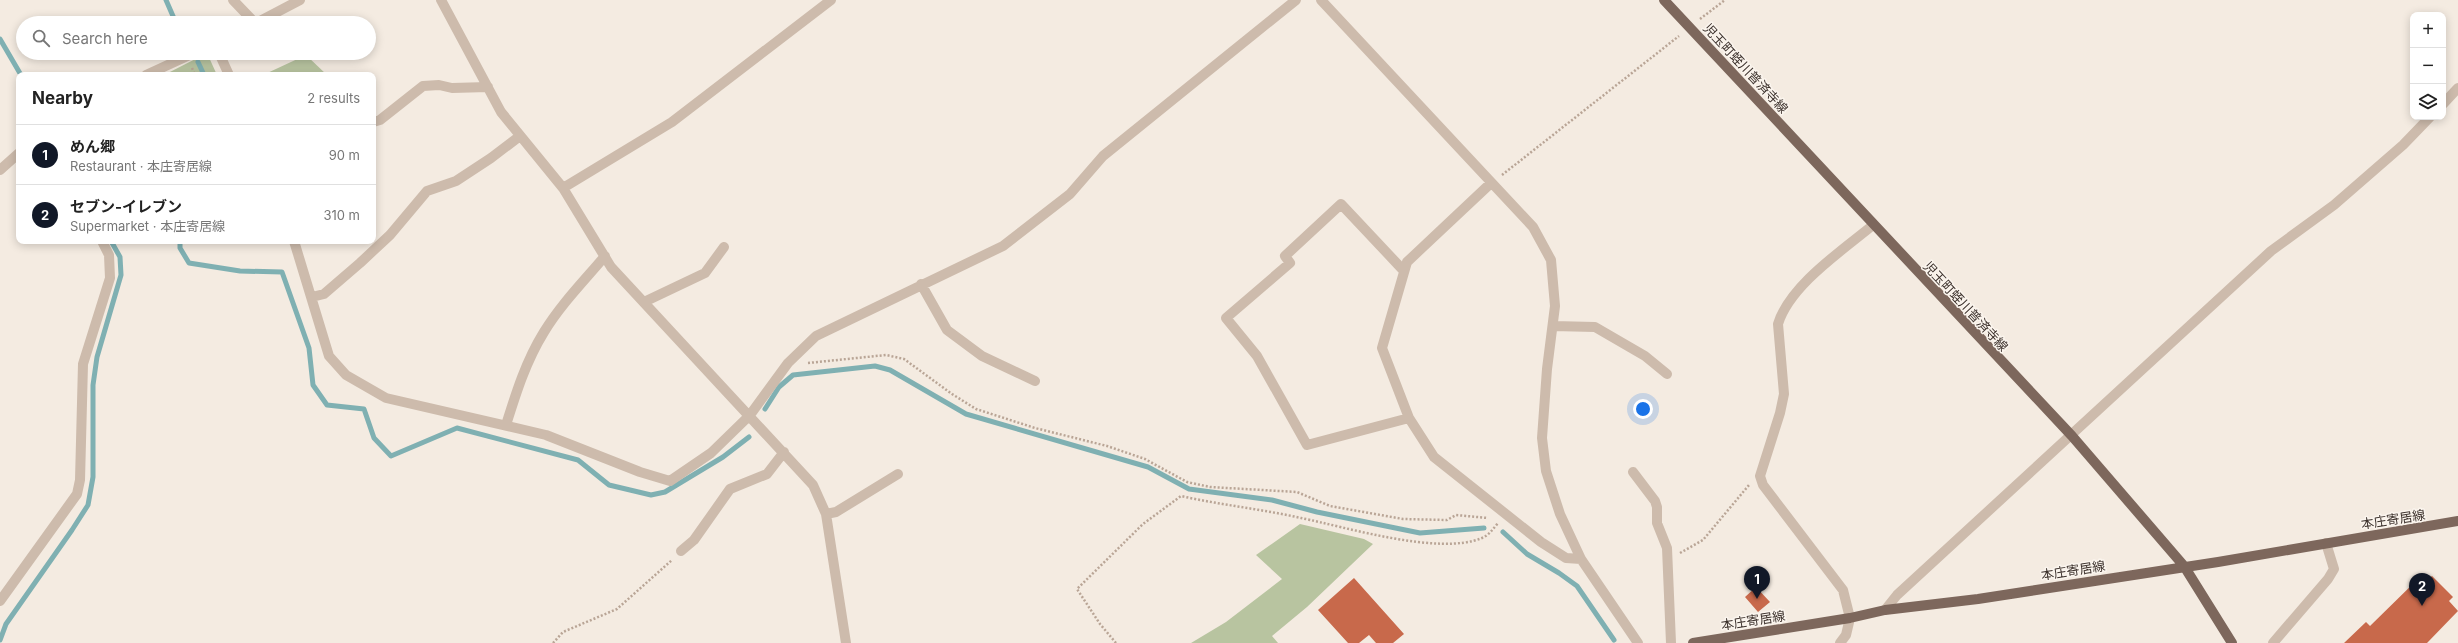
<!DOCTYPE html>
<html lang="en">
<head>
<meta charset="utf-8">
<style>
	:root { --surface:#fff; --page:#f2f2f2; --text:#222; --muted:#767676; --line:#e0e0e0; --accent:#111827 }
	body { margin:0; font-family:Inter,"Noto Sans JP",sans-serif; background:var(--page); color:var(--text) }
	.controls { position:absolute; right:12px; top:12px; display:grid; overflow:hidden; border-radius:8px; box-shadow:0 2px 10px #0003 }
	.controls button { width:36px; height:36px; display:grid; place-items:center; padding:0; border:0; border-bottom:1px solid var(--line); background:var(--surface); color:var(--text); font:20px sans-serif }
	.you { position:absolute; left:1643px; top:409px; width:14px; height:14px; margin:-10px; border:3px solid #fff; border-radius:50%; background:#1a73e8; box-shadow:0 0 0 6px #1a73e833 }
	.badge { display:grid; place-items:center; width:26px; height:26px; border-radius:50%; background:var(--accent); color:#fff; font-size:13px; font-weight:700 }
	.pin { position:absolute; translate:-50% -33px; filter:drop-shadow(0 1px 2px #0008) }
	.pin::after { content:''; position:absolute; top:21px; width:14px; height:12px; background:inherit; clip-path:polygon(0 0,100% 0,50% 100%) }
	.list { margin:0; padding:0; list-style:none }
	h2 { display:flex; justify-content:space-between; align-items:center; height:52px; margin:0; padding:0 16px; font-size:17px }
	h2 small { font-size:13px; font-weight:400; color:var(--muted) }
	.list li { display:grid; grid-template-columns:26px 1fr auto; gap:12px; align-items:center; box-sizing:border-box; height:60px; padding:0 16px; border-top:1px solid var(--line) }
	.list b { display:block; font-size:15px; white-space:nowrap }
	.list p { margin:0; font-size:13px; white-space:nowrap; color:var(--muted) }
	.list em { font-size:13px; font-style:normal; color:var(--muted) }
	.icon { flex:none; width:22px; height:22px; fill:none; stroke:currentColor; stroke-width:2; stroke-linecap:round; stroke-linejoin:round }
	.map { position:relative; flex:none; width:2458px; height:643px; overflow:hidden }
	.search { position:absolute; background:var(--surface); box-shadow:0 2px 10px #0003; left:16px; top:16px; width:360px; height:44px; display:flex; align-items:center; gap:10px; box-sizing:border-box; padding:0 14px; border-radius:22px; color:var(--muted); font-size:15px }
	.panel { position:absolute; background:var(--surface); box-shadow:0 2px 10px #0003; left:16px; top:72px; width:360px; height:172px; border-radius:8px }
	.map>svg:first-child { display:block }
</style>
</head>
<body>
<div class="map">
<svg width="2458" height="643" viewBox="0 0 2458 643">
	<rect width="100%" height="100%" fill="#f4ebe1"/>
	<path fill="#b8c4a0" d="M 207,53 L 217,75 L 168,75 L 168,73 Z
		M 306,55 L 327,75 L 263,75 Z
		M 1300,524 L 1364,539 L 1373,544 L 1307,607 L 1272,636 L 1278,643 L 1191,643 L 1226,622 L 1282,579 L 1256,555 Z"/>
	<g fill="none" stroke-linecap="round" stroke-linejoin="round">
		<path stroke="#7fb0b2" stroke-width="5" d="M 166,0 L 176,23
			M 0,39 L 21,75
			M 198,62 L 204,75
			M 180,241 L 180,248 L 189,263 L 240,271 L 282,272 L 309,348 L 313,385 L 327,405 L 364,409 L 374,438 L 391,456 L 457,428 L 578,460 L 609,485 L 651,495 L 665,492 L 723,457 L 749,437
			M 765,409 L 779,387 L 793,375 L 875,366 L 890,370 L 966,414 L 1148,467 L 1189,489 L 1272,500 L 1317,512 L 1420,533 L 1484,528
			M 1503,532 L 1527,554 L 1559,573 L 1577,586 L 1614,640
			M 0,640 L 6,624 L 72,530 L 88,505 L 93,477 L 93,385 L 97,357 L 121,275 L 120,257 L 111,241"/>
	</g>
	<path fill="#c8694b" d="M 2421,576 L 2426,581 L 2432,576 L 2453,597 L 2449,601 L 2458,611 L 2427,643 L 2344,643 L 2366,622 L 2370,626 Z
		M 1354,578 L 1404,634 L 1393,643 L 1376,643 L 1369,635 L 1359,643 L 1348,643 L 1318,610 Z
		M 1756,587 L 1770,602 L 1758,612 L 1745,597 Z"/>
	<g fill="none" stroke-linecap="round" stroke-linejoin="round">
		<path stroke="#b9a596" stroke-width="2.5" stroke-dasharray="2 2" stroke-linecap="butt" d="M 1700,19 L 1725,0
			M 192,68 L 195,75
			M 1502,175 L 1679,36
			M 808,363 L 886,355 L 904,359 L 952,394 L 976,409 L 1035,428 L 1107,446 L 1145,459 L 1187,482 L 1210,487 L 1297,492 L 1330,506 L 1403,519 L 1447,520 L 1456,515 L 1488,518
			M 1680,553 L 1703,540 L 1749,485
			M 553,643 L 563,632 L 617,609 L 672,560
			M 1116,643 L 1100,624 L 1077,589 L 1143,524 L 1181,496 C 1221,505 1261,509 1301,518 C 1346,527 1439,556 1482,538 C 1489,535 1493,529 1498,523"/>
		<path stroke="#cdbbac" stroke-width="10" d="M 233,0 L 255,23
			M 441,0 L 501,112 L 563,188 L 611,267 L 813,485 L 826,514 L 846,643
			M 1321,0 L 1533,227 L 1551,260 L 1555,306 L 1547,369 L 1542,438 L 1546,471 L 1560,514 L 1581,559 L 1638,643
			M 256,23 L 300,0
			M 219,53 L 229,75
			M 146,75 L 194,53
			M 2443,104 L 2458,88
			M 373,122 L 380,120 L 423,86 L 439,85 L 452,88 L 488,87
			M 0,170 L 19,153
			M 1491,183 L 1407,262 L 1382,348 L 1409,418 L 1434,457 L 1541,542 L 1566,558 L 1581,559
			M 563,188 L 672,122 L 831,0
			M 294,241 L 329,356 L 346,375 L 386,398 L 546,435 L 640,472 L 670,481 L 711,453 L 750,415 L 788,363 L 816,336 L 1003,246 L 1070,194 L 1103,156 L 1296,0
			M 1404,271 L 1341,204 L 1285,256 L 1290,263 L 1226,318 L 1257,356 L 1307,445 L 1409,418
			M 921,284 L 947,330 L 982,356 L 1035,381
			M 312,297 L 324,294 L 360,263 L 390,235 L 427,191 L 456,181 L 491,158 L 520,136
			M 644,302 L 705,273 L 724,247
			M 1553,326 L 1595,327 L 1645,356 L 1667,374
			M 506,425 C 516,393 526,361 544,332 C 561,304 584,281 605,256
			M 1633,472 L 1655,501 L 1657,507 L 1657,523 L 1667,548 L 1671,643
			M 826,514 L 836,512 L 898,474
			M 681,551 L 694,540 L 730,489 L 767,474 L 784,452
			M 0,601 L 77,494 L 80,480 L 83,364 L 110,278 L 109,255 L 102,241
			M 1885,610 L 1897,595 L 2271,251 L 2334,205 L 2403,145 L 2430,117
			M 1840,643 L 1846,635 L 1850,618 L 1843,590 L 1763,485 L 1760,476 L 1780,413 L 1784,394 L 1778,324 C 1790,285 1843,250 1873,225
			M 2273,643 L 2328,579 L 2334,569 L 2326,543"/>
		<path stroke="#7d675c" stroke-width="10" d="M 1664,0 L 2072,436 L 2184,566 L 2232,643
			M 1693,643 L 1850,618 L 1885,610 L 1978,599 L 2218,562 L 2458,521"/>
	</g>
	<g text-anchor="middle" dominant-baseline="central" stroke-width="3" stroke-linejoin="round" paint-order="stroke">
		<g font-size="13" fill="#3b302b" stroke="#fbf5ee">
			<text transform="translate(1746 68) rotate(47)">児玉町蛭川普済寺線</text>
			<text transform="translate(1966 306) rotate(47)">児玉町蛭川普済寺線</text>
			<text transform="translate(2393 519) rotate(-9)">本庄寄居線</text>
			<text transform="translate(2073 570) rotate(-9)">本庄寄居線</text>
			<text transform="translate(1753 620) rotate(-9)">本庄寄居線</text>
		</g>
	</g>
</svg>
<div class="controls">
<button>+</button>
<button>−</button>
<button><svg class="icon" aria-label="layers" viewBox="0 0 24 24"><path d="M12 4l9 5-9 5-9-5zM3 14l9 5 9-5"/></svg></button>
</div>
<div class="you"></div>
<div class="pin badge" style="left:1757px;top:599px">1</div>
<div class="pin badge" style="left:2422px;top:606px">2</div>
<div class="search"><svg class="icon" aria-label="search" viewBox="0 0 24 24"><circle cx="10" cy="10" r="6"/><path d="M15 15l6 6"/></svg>Search here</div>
<section class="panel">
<h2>Nearby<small>2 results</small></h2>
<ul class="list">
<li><span class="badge">1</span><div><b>めん郷</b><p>Restaurant · 本庄寄居線</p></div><em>90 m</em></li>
<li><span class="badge">2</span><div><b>セブン-イレブン</b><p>Supermarket · 本庄寄居線</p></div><em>310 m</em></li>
</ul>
</section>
</div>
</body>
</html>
